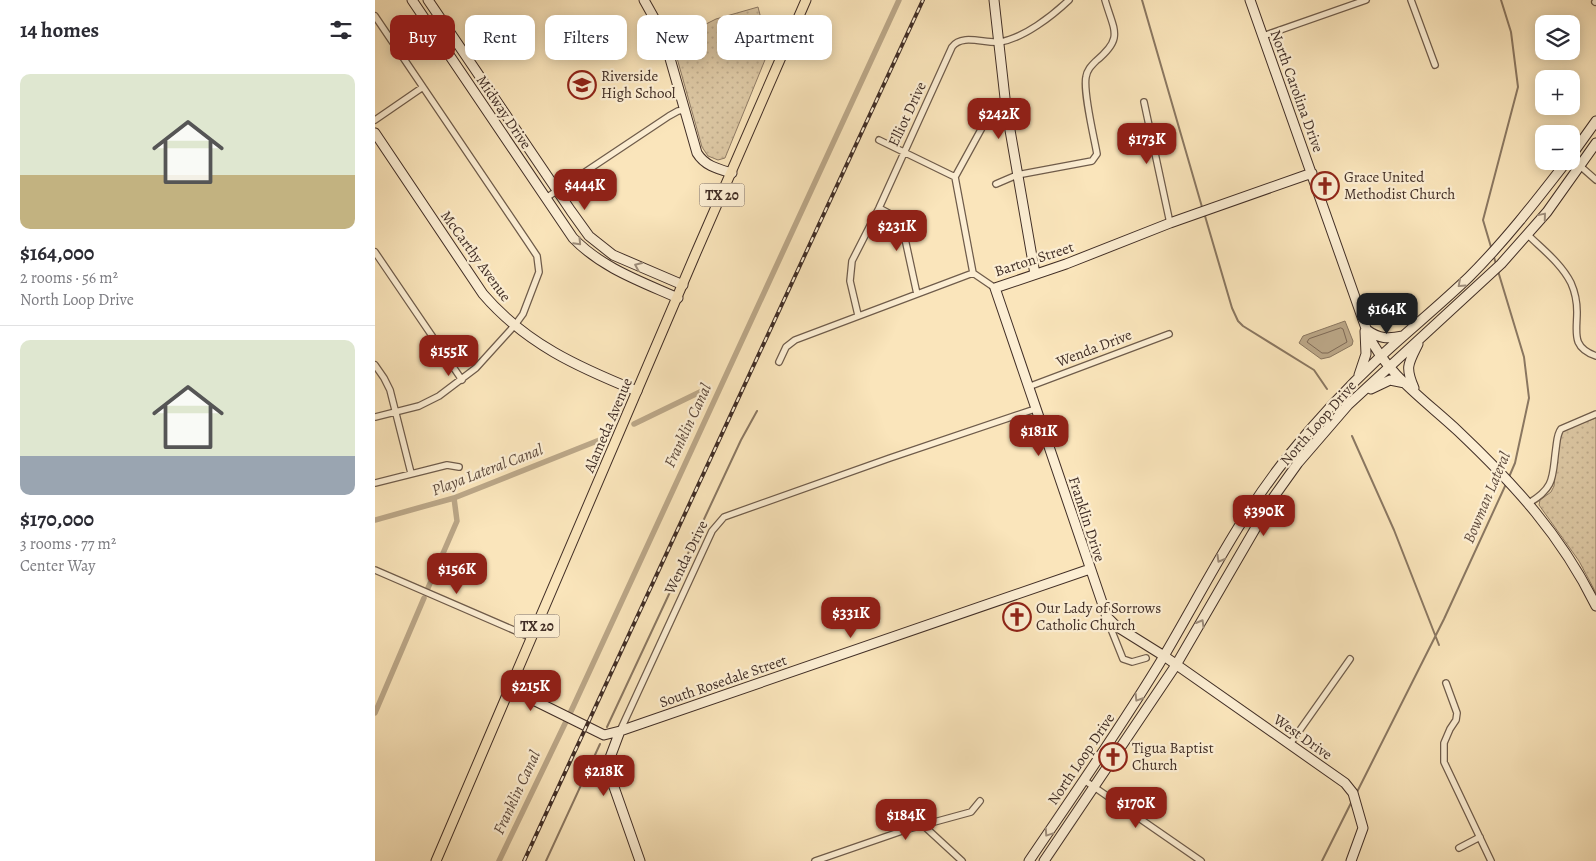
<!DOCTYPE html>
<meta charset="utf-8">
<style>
body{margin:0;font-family:Alegreya,serif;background:#f2f2f3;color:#2b2b33;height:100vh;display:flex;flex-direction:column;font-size:19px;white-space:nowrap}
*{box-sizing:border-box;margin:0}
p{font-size:16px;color:#7c7c81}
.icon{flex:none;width:28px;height:28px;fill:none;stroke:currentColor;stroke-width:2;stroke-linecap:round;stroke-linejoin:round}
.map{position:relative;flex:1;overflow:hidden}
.drawer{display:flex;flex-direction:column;background:#fff;width:375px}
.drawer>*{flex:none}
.top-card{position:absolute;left:15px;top:15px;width:475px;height:45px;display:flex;gap:10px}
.buttons{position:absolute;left:1160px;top:15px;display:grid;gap:10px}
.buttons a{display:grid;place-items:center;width:45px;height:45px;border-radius:10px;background:#fff;box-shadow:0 2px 12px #0003;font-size:25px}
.price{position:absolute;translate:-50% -42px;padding:0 11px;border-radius:10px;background:#8f2418;color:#fff;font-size:16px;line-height:32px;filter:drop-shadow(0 1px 2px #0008)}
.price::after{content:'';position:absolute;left:50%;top:30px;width:15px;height:11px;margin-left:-8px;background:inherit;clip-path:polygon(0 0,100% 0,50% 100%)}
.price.selected{background:#222;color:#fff}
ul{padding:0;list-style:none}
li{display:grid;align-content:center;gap:10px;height:265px;padding:0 20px}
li+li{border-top:1px solid #e1e1e2}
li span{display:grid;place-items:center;height:155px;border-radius:10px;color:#555}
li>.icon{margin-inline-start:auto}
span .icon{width:90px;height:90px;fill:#fffc;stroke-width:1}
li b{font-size:21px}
h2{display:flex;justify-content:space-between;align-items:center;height:60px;padding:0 20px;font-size:21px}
.tag{padding:0 18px;border-radius:10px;background:#fff;box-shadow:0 2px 12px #0003;font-size:18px;line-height:45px}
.tag.selected{background:#8f2418;color:#fff}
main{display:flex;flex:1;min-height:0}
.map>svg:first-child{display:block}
</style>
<main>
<section class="drawer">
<h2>14 homes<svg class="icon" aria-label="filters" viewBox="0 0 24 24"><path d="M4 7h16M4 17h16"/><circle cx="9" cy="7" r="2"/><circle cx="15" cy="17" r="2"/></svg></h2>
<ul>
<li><span style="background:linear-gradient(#dfe7d0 65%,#c2b280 0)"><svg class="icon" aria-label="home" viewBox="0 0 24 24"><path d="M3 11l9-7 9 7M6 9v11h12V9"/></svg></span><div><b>$164,000</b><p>2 rooms · 56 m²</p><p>North Loop Drive</p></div></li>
<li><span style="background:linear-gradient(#dfe7d0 75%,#9aa5b1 0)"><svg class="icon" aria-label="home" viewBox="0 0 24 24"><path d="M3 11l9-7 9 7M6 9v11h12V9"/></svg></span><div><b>$170,000</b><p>3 rooms · 77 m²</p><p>Center Way</p></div></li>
</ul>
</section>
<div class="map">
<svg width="1221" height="861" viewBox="0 0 1221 861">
<defs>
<pattern id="park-dots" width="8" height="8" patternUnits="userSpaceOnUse" patternTransform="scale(1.25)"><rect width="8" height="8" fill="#dbc6a2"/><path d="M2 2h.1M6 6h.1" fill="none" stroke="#bdaa8b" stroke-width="1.8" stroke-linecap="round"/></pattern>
</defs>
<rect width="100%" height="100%" fill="#fae5bb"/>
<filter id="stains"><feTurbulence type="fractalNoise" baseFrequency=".004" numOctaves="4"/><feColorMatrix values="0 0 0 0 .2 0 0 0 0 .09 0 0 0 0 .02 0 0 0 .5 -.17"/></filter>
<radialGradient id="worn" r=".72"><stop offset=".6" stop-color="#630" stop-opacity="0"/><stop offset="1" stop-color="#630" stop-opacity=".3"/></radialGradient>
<!-- park -->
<path fill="url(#park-dots)" stroke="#8e7a64" d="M383,7L394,50L350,158L343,160L333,156L327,147L298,44L323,28L341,19Z
M1221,418V593L1204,561L1164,505L1165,500L1176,492L1179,486L1184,438L1187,431Z"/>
<!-- water -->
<path fill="#bba788" stroke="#8a7761" d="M970,321L978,341L977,345L955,357L946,359L924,343L928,336Z"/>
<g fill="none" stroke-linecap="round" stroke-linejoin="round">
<!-- shore -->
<path stroke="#7e6a57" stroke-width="1" d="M966,328L968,329L972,342L953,353H947L932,342L934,339Z"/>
<!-- stream -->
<path stroke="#8a7761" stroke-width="2" d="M767,0L827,207
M830,216L857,308L863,321L868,326L939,370L952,389
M1116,247L1108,220L1143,87L1136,32L1126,0
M1118,254L1121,264
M1123,271L1149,357L1154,398L1140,463L1134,477
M977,436L1019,530L1064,645
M232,727L366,440L382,411
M982,792L1069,619L1131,484
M171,861L225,744
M947,861L977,801"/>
<!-- canal -->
<path stroke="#bba788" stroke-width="5.5" d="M259,424L327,391
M0,520L79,498L232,437
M53,588L82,521L79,498
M0,713L49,598
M124,861L198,707L524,0"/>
<defs>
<path id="street" d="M1036,0L1060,65
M1220,2L1221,1
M0,16L152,241L162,256L164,272L148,314L140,325L101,368L64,396L44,406L0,417
M888,36L991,0
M769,102L795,223
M0,120L48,87
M504,140L580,177
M1196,158L1221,180
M621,184L642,175L717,161L722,154C719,137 708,92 711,77C712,70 716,66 721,61C749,38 739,31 730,0
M171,198L294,116L303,111L309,110
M504,208L519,216L527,225L542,294
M1152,234C1167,249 1186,263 1196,283C1200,292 1202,302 1202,312C1202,333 1196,347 1221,356
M0,252L87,380
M598,273L580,177L614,115L620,110L631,107
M598,273L620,288
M483,315L475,281L477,261L504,208L577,47C587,33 610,44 625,42C649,38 677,16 694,0
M404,362L411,347L420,340L598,273
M0,365L9,378L15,390L36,473
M653,387L794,334
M0,483L72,465L84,467
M1154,503C1181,487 1177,476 1181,448C1182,441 1182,434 1186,429L1221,414
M0,570L157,638
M732,619L748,659L757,662L771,658
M1071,683L1082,713L1081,720L1075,729L1069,743V762L1116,861
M245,731L337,531L349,517L515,458L660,409
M915,744L975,659
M709,780L826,861
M549,826L587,861
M1084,848L1105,837
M440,861L530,830L596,812L605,801"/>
<path id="secondary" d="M37,0L198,238C227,268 265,281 303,298
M53,0L196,211L214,236L238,255L308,285
M269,0L288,34L322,153C330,166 343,169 357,173
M619,0L631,107L660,274
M875,0L993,334C1011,374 1051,401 1083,431C1140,485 1186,535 1221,606
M0,133L108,294C151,344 203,367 262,391
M1196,156L1221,121
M937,173L795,223L691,264L620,288L732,617L741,626L789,656L970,783L978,793L988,828L976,861
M992,330C1004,339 1013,339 1028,336
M984,375L991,354L990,331
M1039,388C1030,367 1033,364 1043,344
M996,389L1015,380L1030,383
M134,688L229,735L245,731L715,569
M245,731L233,763V770L265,861
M654,861C700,793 747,726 789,656C829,588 864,517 914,455C941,421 972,388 1005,357C1034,330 1065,305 1094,277C1130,241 1161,201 1192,161
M669,861L801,665L898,498L923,463L973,405L1126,264L1172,212L1221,143"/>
<path id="primary" d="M61,861L320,255L431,0"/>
</defs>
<!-- street casing -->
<use href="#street" stroke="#6f5c4b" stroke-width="8"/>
<!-- secondary casing -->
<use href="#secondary" stroke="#412e26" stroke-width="11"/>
<!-- primary casing -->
<use href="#primary" stroke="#412e26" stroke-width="11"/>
<!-- street -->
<use href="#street" stroke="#fceed3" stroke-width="5.5"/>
<!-- secondary -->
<use href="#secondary" stroke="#fceed3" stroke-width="9"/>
<!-- primary -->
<use href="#primary" stroke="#fae5bb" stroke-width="9"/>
<defs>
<path id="rail" d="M149,861L548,0"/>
</defs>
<!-- rail casing -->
<use href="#rail" stroke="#412e26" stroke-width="4"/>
<!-- rail -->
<use href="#rail" stroke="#fceed3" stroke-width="2" stroke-dasharray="5.5" stroke-linecap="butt"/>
</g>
<!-- one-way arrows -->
<defs><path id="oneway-chevron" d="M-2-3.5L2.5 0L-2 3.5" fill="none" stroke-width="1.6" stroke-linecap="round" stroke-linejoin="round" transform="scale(1.25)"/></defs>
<g stroke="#9e8e7c">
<use href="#oneway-chevron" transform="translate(1168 216) rotate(-50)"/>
<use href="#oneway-chevron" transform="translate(203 242) rotate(47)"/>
<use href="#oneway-chevron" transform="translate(263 266) rotate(-156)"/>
<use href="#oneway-chevron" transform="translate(1086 284) rotate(138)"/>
<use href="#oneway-chevron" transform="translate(845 559) rotate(120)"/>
<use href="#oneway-chevron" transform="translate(826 623) rotate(-60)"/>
<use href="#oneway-chevron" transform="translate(763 698) rotate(122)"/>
<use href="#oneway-chevron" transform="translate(673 833) rotate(124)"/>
</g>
<!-- icons -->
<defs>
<symbol id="school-ring" viewBox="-11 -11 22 22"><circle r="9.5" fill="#fceed3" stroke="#8f2418" stroke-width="1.5"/><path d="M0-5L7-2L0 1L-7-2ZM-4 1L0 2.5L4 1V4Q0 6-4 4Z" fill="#8f2418"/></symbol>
<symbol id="church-ring" viewBox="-11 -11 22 22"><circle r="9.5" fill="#fceed3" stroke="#8f2418" stroke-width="1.5"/><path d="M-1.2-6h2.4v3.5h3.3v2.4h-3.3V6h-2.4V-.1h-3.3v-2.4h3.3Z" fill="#8f2418"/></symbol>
</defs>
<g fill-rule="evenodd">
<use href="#school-ring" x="191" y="69" width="32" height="32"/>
<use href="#church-ring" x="934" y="170" width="32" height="32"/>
<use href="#church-ring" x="626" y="601" width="32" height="32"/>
<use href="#church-ring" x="722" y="741" width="32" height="32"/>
</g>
<g text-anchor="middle" stroke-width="4.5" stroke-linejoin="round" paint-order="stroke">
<!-- shield labels -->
<g fill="#fceed3" stroke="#79685a" stroke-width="1">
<rect x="324.5" y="183.5" width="45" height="23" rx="4"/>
<rect x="139.5" y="614.5" width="45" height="23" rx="4"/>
</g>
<g font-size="14" font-weight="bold" fill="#412e26">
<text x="347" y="200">TX 20</text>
<text x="162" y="631">TX 20</text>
</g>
<!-- poi labels -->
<g font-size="15" fill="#412e26" stroke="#fceed3" text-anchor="start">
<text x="226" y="81">Riverside<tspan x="226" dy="17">High School</tspan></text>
<text x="969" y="182">Grace United<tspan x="969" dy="17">Methodist Church</tspan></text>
<text x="661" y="613">Our Lady of Sorrows<tspan x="661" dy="17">Catholic Church</tspan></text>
<text x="757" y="753">Tigua Baptist<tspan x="757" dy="17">Church</tspan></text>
</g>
<!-- street labels -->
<g font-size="15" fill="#412e26" stroke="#fceed3">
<text transform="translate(922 91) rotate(70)" y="5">North Carolina Drive</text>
<text transform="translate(129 112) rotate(56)" y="5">Midway Drive</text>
<text transform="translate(532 114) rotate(-65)" y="5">Elliot Drive</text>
<text transform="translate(101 256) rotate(54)" y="5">McCarthy Avenue</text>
<text transform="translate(659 259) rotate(-18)" y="5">Barton Street</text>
<text transform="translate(719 348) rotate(-21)" y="5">Wenda Drive</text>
<text transform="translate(943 423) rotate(-49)" y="5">North Loop Drive</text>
<text transform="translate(233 425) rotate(-67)" y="5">Alameda Avenue</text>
<text transform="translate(712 519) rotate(72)" y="5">Franklin Drive</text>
<text transform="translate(311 557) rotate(-64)" y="5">Wenda Drive</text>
<text transform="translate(348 681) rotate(-19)" y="5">South Rosedale Street</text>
<text transform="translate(928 737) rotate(35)" y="5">West Drive</text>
<text transform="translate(706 759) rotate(-56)" y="5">North Loop Drive</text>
</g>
<!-- water labels -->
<g font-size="16" font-style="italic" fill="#604c3e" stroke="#fceed3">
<text transform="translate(312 425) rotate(-65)" y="6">Franklin Canal</text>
<text transform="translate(112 469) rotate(-21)" y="6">Playa Lateral Canal</text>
<text transform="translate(1111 497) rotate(-67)" y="6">Bowman Lateral</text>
<text transform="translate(141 792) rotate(-65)" y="6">Franklin Canal</text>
</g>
</g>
<rect width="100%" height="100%" filter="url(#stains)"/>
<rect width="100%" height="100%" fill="url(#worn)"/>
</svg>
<div class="buttons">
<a><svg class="icon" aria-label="layers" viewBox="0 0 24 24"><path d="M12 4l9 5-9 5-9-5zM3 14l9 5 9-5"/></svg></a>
<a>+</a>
<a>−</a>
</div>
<b class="price" style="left:624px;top:140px">$242K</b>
<b class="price" style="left:772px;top:165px">$173K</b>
<b class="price" style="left:210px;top:211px">$444K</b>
<b class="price" style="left:522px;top:252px">$231K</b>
<b class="price selected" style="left:1012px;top:335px">$164K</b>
<b class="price" style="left:74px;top:377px">$155K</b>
<b class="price" style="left:664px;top:457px">$181K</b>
<b class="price" style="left:889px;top:537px">$390K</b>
<b class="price" style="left:82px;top:595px">$156K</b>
<b class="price" style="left:476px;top:639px">$331K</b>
<b class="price" style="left:156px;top:712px">$215K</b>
<b class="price" style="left:229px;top:797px">$218K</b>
<b class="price" style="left:761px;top:829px">$170K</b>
<b class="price" style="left:531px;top:841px">$184K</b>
<div class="top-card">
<a class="tag selected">Buy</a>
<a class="tag">Rent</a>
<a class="tag">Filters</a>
<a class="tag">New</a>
<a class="tag">Apartment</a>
</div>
</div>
</main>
